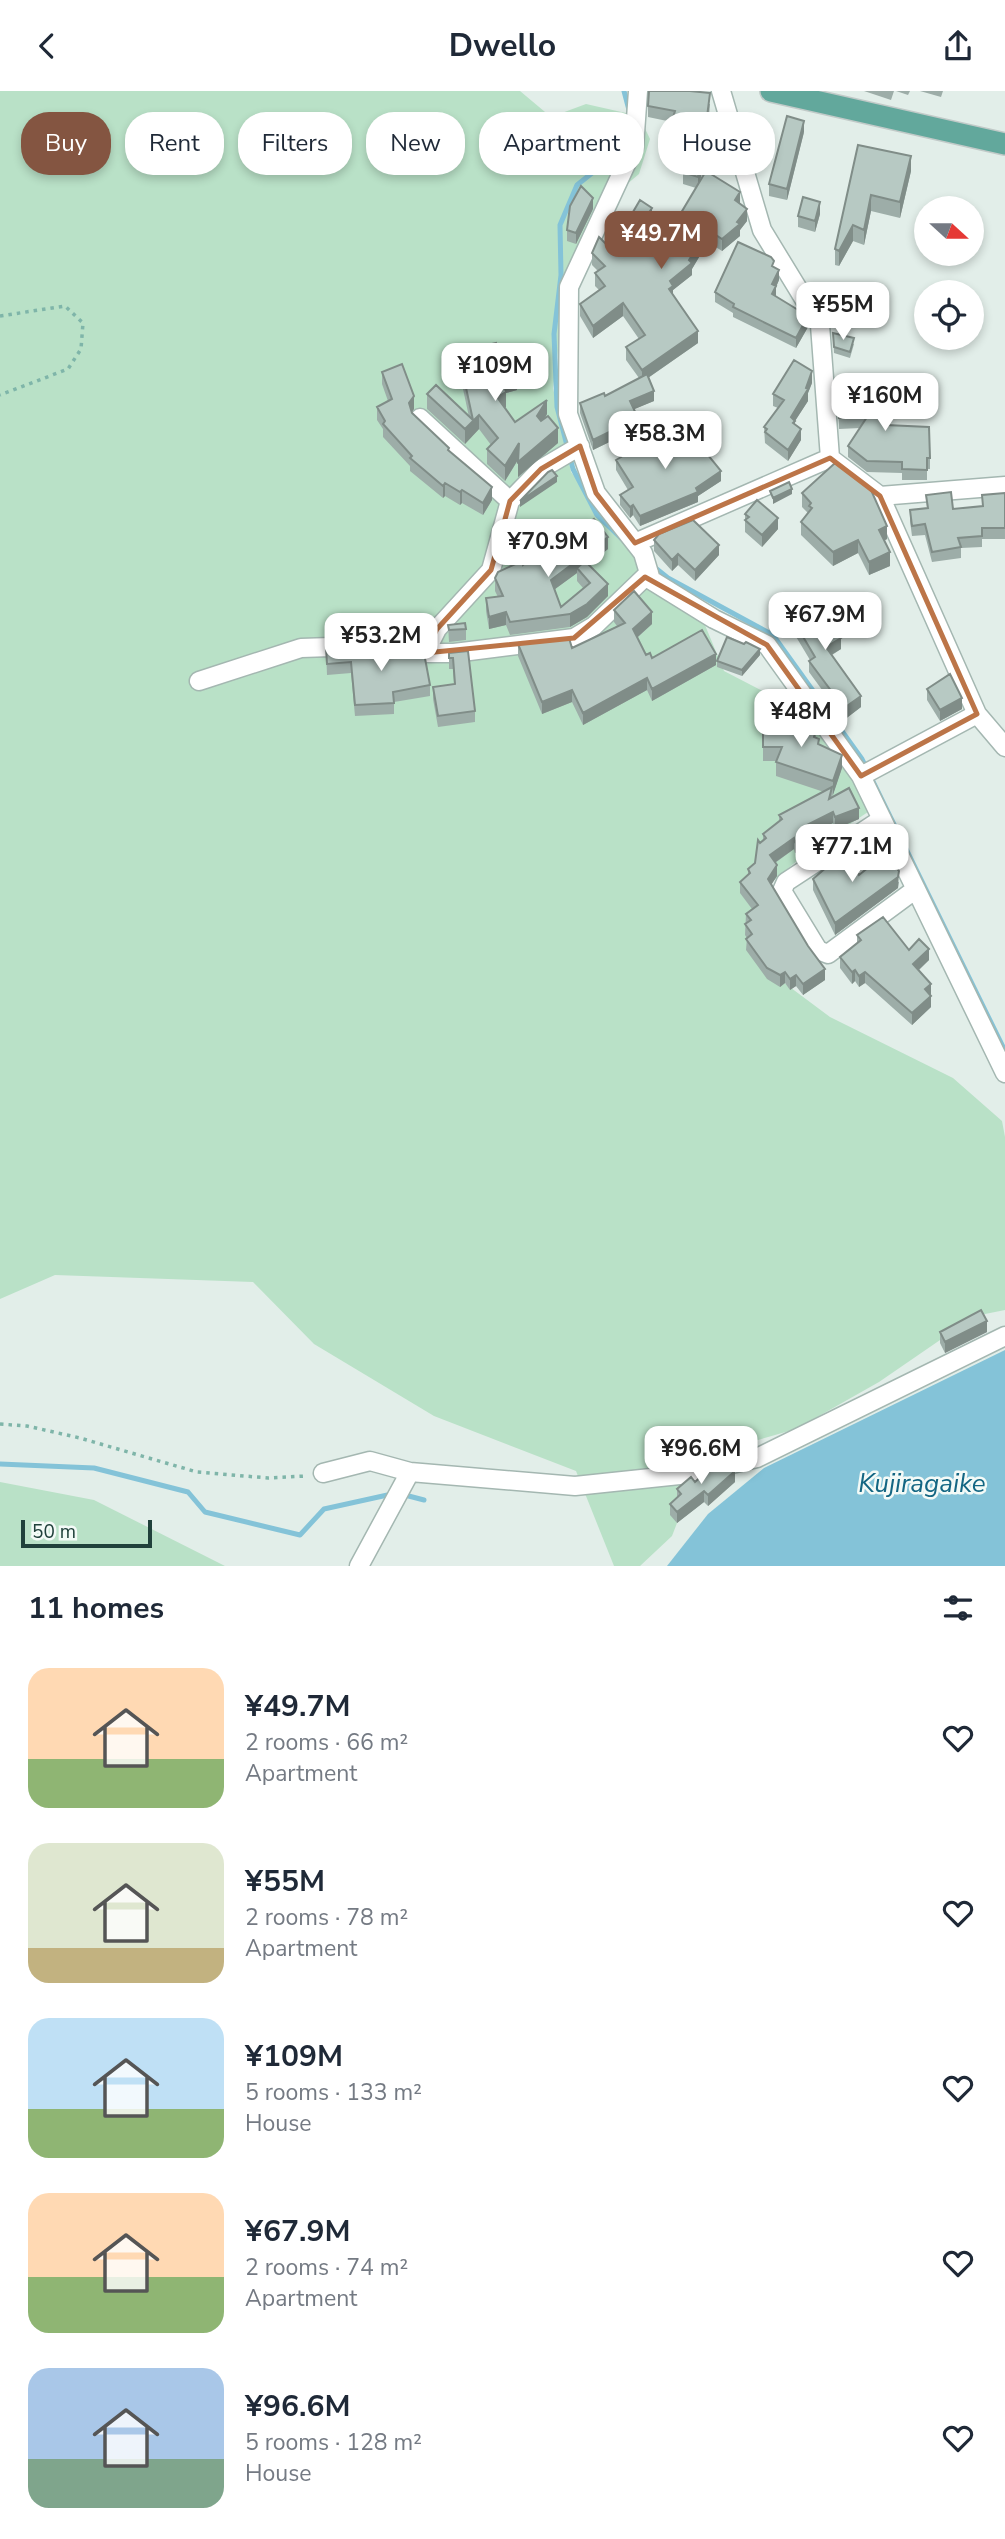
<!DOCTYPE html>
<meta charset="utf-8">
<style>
body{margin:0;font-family:"Nunito Sans",sans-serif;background:#f6f6f7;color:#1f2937;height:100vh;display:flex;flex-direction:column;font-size:26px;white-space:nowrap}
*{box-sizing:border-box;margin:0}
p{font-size:23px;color:#747a83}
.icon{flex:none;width:38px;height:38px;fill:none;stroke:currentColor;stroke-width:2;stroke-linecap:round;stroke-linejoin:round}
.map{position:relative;height:1475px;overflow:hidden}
.side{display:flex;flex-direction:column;background:#fff;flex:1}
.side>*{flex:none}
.hud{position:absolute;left:21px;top:21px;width:964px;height:63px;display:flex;gap:14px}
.needle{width:46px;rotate:111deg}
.fabs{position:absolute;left:914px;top:105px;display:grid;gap:14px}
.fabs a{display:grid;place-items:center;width:70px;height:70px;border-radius:50%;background:#fff;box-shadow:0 4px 10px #0003;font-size:35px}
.scale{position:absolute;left:21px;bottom:18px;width:131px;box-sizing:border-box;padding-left:7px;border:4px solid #20413b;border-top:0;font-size:19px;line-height:24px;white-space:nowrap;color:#20413b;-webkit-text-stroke:5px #f3faf7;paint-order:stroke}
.price{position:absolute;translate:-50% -60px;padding:0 16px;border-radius:14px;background:#fff;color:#222;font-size:23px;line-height:46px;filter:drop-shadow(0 2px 4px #0008)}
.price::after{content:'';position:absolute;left:50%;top:42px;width:21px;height:16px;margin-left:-10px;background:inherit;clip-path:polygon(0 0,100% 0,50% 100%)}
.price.selected{background:#845541;color:#fff}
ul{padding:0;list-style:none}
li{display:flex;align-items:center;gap:21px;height:175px;padding:0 28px}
li span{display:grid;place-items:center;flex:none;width:196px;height:140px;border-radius:21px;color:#555}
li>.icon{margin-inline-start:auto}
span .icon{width:84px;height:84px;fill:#fffc;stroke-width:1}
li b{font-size:30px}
h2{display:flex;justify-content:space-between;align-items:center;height:84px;padding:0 28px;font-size:30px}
.chip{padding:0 24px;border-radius:28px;background:#fff;box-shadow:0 4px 10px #0003;font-size:24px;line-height:63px}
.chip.selected{background:#845541;color:#fff}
header{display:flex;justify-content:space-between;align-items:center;height:91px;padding:0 28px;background:#fff;font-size:32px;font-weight:700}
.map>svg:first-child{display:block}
</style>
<header><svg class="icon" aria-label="back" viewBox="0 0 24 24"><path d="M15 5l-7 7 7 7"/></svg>Dwello<svg class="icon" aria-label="share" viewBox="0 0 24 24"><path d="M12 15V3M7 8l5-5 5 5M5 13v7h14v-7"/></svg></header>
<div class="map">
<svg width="1005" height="1475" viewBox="0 0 1005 1475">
<rect width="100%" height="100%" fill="#e2eee9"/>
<!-- green -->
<path fill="#b9e1c7" d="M0,0H520L551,26L586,13L639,25L650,48L639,83L601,115L564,214L553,297L571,381L635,464L700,522L724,580L830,635L864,687L868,721L805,763L765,797L771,882L830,926L953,987L1002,1030L1005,1046V1219L975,1225L879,1291L796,1338L703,1365L672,1445L640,1475H614L576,1380L434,1325L314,1253L253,1191L55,1184L0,1208Z
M0,1391L94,1409L225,1475H0Z"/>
<!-- water -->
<path fill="#84c3d8" d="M1005,1259V1475H667L708,1423L764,1377Z"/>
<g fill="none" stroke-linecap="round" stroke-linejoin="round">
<!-- stream -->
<path stroke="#84c3d8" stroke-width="5" d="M624,0L629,19
M624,450L597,424L573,378L557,316L554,243L561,184L560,134L577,94L616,63L629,29
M653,475L668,487L773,544L862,668L1005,960
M0,1373L94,1377L188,1401L205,1421L300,1444L324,1418L392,1403
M401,1403L424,1409"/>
<defs>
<path id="minor" d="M638,0L634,56L569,196L568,323L596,402L643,462L651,489L714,528L767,554L861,685L1005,982
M721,0L762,139L820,234L830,367L880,405L977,623L1005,656
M420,327L510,410
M880,405L1005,395
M635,452L830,367
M425,562L437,538L491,479L510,410L541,378L580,355
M199,590L301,557L331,556L410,562H454L574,547L594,535L649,482
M861,685L977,623
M882,728L786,791L782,800L818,859L828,863L916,798
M323,1382L370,1370L410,1381
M359,1475L410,1381L575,1395L689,1383L757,1367L1005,1245"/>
<path id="primary" d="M771,0L1005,53"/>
</defs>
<!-- minor casing -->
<use href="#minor" stroke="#a4b7b1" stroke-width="21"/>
<!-- primary casing -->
<use href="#primary" stroke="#c1cac8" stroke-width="24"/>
<!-- path -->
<path stroke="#7fb5a9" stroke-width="3.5" stroke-dasharray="3.5 5" stroke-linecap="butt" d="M0,225L65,215L83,232L81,258L68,278L0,304
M0,1333L27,1335L80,1347L197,1381L268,1387L306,1385"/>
<!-- minor -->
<use href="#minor" stroke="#fff" stroke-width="18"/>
<!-- primary -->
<use href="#primary" stroke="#62a89c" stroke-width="21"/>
</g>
<!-- wall -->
<path fill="#9dada8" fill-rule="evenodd" d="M864,0H894L891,9Z
M896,0H910L908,4Z
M920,0H943L941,6Z
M710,13L709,26L712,47L699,91L740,113L747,130L740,139V145L722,160L708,151L692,178V184L673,199V204L698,252L648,287L654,310L634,318L638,337L593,359L580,322V312L605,305L639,287L626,269V256L639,248L623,225L593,247L580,225V213L599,199L595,195V182L598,180L592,174V162L607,154L650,161L666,147L696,97L683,93V81L685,77L683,76V69L665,63V52L672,31L648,26V15Z
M804,41L787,109L769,105V93Z
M858,54L911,80L900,127L871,120L864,154L853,150L839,175L835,174V158Z
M593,118L576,153L567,150V139Z
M633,121L652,122L644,134L633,127Z
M820,123L815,141L798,136V125Z
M774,176L779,189L776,196V205L808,236L796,257L733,226V222L715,211V201Z
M833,242L854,253L850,267L834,262Z
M497,259L517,299L506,302V316L505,317L515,331L547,323L545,328L558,352L518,386V369L505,390L487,373V358L491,354L479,338L465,353L427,318V303L469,326L460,284V269Z
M382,281L414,318L412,321L449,360L492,409L483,424L462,412L460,414L445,405L443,407L410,380V375L383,346V338L377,329V316L388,310L382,293Z
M812,292L808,302V310L795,330V333L801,349L788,370L765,352L764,336L778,317L773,315V303Z
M838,310L886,334L930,367V378H927V389H902V382L867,381L848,366V355L860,337L839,338Z
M648,358L721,390L698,405V411L640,435L633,424L630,427L620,414V404L628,399L616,379V369Z
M802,402L887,448L884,450L890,475L869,484L858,462L833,475L801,444V431L808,422L802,416Z
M1005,402V448H982V456L961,457V467L932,471L925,444L912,445L910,430V419L927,417L926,404L953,418L982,415V404Z
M745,423L778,438L762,456L745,441Z
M654,449L719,464L695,490L678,474L672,480L654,460Z
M561,452L608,458L589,473L608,505L587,526L570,536L510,544L506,534L489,538L486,520V507L498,506L495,500V487L523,474ZM577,482V490L583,497L561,516L555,498Z
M614,519L652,533L637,547L646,564L652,567L716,574L652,610L647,599L583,634L572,611L542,623L518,565V553L572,557L617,535L614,531Z
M792,527L841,558L832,564L861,616L844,629L809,581V570L810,569L792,539Z
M448,534L466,538V549L449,551Z
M326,557L430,594V605L394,611V623L355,625L351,582L327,584Z
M468,560L475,620V631L438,636L433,608V596L454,593L453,578H449V562Z
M760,564L742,585L717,576V570Z
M927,598L962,618L940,630L927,609Z
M763,632L813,639L819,654L842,677L832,706L859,728L835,738L833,732L811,743V753L795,762L794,758L775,772L777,785L771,793L825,889L803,904L796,895L790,899L785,892L780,896L767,888L746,859L747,847L745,844L746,823L752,818L740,802V791L748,784V778L755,772L760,752L763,749V743L779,730V724L824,701L776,685V670H763Z
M827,771L859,784L899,791L898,797L835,844L813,799V788L827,776Z
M857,844L909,859L929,869L919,879L931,893V916L912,934L865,892L859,896L855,890L852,893L840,877V866L857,852Z
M940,1241H987L945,1262L940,1252Z
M695,1391H735L708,1415L704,1411L677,1432L670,1424V1413L677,1407V1398Z"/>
<!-- shaded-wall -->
<path fill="#808d88" d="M804,30V41L787,109V98Z
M712,36V47L698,97V86Z
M911,65V80L900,127V111Z
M740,101V113L735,109Z
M871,104V120L864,154V139Z
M593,107V118L576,153V142Z
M820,111V123L815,141V130Z
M652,117V122L644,134V129Z
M747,118V130L740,139V145L722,160V148L737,131Z
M853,134V150L839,175V160Z
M708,139V151L692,178V184L673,199V207L669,210L670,190L689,169Z
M779,179V189L776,196V205L772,213V193Z
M623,212V225L593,247V235Z
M808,225V236L796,257V247Z
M698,240V252L642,291V279Z
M812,280V292L808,302V310L795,330V341L791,326L806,297Z
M517,284V299L506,302V316L497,321V306L503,288Z
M654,300V310L630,320V310Z
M414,305V318L409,325V312Z
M547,309V323L537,340V325Z
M479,324V338L465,353V338Z
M638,327V337L593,359V349Z
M558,337V352L518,386V371Z
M801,338V349L788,370V359Z
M519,352V367L505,390V375Z
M721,380V390L698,405V411L640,435V425L696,397Z
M557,385V391L520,416V410Z
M445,392V405L443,407V395Z
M492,396V409L483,424V412Z
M792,398V403L773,413V407Z
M462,399V412L460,414V401Z
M633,414V424L630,427V416Z
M778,427V438L762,456V444Z
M887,435V448L879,452V439Z
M608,446V458L579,480L577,477V482L551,501V489Z
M858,449V462L833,475V461Z
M719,454V464L695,490V479Z
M890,461V475L869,484V471Z
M678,463V474L672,480V469Z
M608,493V505L587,526L570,536V523Z
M506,521V534L489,538V526Z
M652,521V533L633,550V538Z
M841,547V558L826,567V556Z
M760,558V564L742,585V579Z
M716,563V574L652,610V598Z
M647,587V599L583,634V622Z
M572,599V611L542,623V611Z
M861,605V616L844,629V617Z
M962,607V618L940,630V619Z
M842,664V677L833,704V690Z
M859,717V728L835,738V726Z
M833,721V732L811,743V753L795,762V751L807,734Z
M794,747V758L770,775V764Z
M777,774V785L768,799V788Z
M899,780L898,797L835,844V832Z
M929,858V869L913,884V873Z
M825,878V889L803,904V893Z
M855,879V890L852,893V881Z
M785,881V892L780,896V884Z
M865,881V892L859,896V885Z
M796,884V895L790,899V888Z
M931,893V904L925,898Z
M931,905V916L912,934V922Z
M987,1230V1241L945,1262V1251Z
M735,1380V1391L708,1415V1404Z
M704,1400V1411L677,1432V1421Z"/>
<!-- building -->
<path fill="#b7c9c3" stroke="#808d88" stroke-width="2" d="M649,0H690L710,2L707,26L711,27L708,35L712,36L698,86L683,81L688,67L683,65L685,58L665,52L675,20L648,15Z
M787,25L804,30L787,98L769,93Z
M858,54L911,65L900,111L871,104L864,139L853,134L839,160L835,158Z
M706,80L740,101L735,109L747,118L737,131L740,133L722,148L708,139L689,169L692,172L670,190L673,195L669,198L698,240L642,279L626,256L645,244L623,212L593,235L580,213L605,195L595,182L605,175L592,162L599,146L607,154L624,136L650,161L666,147Z
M581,95L593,107L576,142L567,139L570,115Z
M803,106L820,111L815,130L798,125Z
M640,109L652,117L644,129L633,121Z
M738,151L771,166L774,170L772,175L779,179L772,193L776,195L772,203L808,225L796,247L733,216L734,213L715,201Z
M833,242L854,247L850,261L834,256Z
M496,252L497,259L511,256L517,284L503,288L506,301L497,306L515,331L547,309L537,325L541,330L548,325L558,337L518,371L519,352L505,375L487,358L498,347L479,324L465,338L427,303L436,294L473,329L460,269L463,260Z
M794,269L812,280L806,297L808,298L791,326L795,330L793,332L801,338L788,359L765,341L767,338L764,336L784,309L773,303Z
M402,273L414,305L409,312L412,322L449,357L448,359L492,396L483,412L462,399L460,401L445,392L443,395L410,367L412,365L383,333L385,330L377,316L392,308L382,281Z
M647,283L654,300L630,310L638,327L593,349L580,312L604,302L605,305Z
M865,296L886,297V334L929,336L930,367H927V379L902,378V371L867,370L848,355L867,326L839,327L838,310L865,308Z
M677,332L699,360L704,359L721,380L696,397L698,401L640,425L633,414L630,416L620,404L633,396L616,369L645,352L648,358Z
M835,372L871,399L887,435L879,439L890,461L869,471L858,449L833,461L801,431L812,417L809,415L811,412L802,402Z
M552,379L557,385L520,410L548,381Z
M789,391L792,398L773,407L770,400Z
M951,401L953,418L983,415L982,404L1005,402V437H982V445L958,447L961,456L932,461L925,433L912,435L910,419L928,417L926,404Z
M757,409L778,427L762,444L745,429L749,426L745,423Z
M594,428L608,446L551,489L561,516L590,492L577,477L585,470L608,493L587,513L570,523L510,531L506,521L489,526L486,507L503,505L495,487L498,481L522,470L523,474L557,446L561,452Z
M693,429L719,454L695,479L678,463L672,469L654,449L659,443Z
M634,500L652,521L633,538L646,564L650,562L652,567L702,539L716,563L652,598L647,587L583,622L572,599L542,611L518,553L569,547L572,557L625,532L614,519Z
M819,511L841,547L826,556L861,605L844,617L809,570L815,566L792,527Z
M465,532L466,538L449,539L448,534Z
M727,546L744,553L746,551L760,558L742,579L717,570Z
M326,557L424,562L430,594L393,601L394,612L355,614L351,571L327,573Z
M468,560L475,620L438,625L433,596L455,593L453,567H449V562Z
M950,583L962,607L940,619L927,598Z
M797,630L813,635L811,639L816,640L814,646L819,648L818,653L842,664L833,690L776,671L782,656H763V632Z
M832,696L829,708L849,697L859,717L835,726L833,721L807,734L811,742L795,751L794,747L770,764L777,774L768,788L808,855L825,878L803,893L796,884L790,888L785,881L780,884L767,877L746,848L752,843L745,833L751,829L746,823L758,814L740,791L750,782L748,778L755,772L758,749L760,752L766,747L763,743L782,728L779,724Z
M845,760L859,784L885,763L899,780L898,786L835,832L813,788L829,774L827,771Z
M883,826L909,859L919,848L929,858L913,873L931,893L925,898L931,905L912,922L865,881L859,885L855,879L852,881L840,866L861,849L857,844Z
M981,1219L987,1230L945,1251L940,1241Z
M730,1374L735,1380L708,1404L704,1400L677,1421L670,1413L681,1403L677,1398L691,1386L695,1391L708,1379Z"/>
<!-- marked area -->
<path fill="none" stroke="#bc7548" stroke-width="5" stroke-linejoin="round" d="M580,355L596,402L635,452L830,367L880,405L977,623L861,685L767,554L645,486L574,547L425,562L437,538L491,479L510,410L541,378Z"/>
<g text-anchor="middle" stroke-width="5" stroke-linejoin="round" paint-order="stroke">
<!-- water labels -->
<g font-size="26" font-style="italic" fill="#136683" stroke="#f3faf7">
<text x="922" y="1401">Kujiragaike</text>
</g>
</g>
</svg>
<div class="fabs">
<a><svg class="needle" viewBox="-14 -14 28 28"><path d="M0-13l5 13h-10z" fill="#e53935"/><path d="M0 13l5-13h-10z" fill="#747a83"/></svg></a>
<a><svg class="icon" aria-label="locate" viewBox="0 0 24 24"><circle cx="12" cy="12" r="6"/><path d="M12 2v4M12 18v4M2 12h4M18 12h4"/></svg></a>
</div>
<div class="scale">50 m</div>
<b class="price selected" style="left:661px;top:180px">¥49.7M</b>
<b class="price" style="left:843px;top:251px">¥55M</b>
<b class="price" style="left:495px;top:312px">¥109M</b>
<b class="price" style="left:885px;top:342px">¥160M</b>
<b class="price" style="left:665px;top:380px">¥58.3M</b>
<b class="price" style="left:548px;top:488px">¥70.9M</b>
<b class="price" style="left:825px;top:561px">¥67.9M</b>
<b class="price" style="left:381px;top:582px">¥53.2M</b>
<b class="price" style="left:801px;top:658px">¥48M</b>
<b class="price" style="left:852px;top:793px">¥77.1M</b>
<b class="price" style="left:701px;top:1395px">¥96.6M</b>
<div class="hud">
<a class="chip selected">Buy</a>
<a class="chip">Rent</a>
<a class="chip">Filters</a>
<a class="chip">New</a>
<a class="chip">Apartment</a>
<a class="chip">House</a>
</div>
</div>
<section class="side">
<h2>11 homes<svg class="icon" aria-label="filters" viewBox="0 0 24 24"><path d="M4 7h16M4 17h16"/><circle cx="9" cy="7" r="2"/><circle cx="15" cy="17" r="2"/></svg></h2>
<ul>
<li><span style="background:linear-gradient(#ffd9b3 65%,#8fb573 0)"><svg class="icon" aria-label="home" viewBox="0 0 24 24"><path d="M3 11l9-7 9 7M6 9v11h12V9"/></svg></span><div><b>¥49.7M</b><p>2 rooms · 66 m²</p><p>Apartment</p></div><svg class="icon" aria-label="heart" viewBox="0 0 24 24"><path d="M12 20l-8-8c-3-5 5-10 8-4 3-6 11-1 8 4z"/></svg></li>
<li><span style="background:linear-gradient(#dfe7d0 75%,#c2b280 0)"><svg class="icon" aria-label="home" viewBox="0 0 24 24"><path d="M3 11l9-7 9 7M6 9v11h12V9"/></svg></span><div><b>¥55M</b><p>2 rooms · 78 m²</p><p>Apartment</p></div><svg class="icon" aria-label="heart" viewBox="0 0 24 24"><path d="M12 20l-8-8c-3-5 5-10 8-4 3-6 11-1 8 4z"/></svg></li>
<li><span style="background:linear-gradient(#bfe0f5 65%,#8fb573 0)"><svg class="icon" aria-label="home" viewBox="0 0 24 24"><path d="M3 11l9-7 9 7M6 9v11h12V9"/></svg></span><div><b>¥109M</b><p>5 rooms · 133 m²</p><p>House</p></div><svg class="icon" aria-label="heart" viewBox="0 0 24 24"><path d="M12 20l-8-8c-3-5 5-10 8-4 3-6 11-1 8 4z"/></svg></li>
<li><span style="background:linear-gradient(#ffd9b3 60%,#8fb573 0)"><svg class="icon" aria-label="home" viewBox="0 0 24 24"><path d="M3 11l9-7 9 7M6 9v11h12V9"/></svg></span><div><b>¥67.9M</b><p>2 rooms · 74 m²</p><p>Apartment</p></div><svg class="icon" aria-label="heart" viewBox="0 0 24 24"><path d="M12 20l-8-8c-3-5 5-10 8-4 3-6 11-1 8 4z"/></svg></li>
<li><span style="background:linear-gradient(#a9c7e8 65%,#7fa58c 0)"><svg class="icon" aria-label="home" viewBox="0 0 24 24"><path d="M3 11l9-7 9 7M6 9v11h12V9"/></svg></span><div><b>¥96.6M</b><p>5 rooms · 128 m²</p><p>House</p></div><svg class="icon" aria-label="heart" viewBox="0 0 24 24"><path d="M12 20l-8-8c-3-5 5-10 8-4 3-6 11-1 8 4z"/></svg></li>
</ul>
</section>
